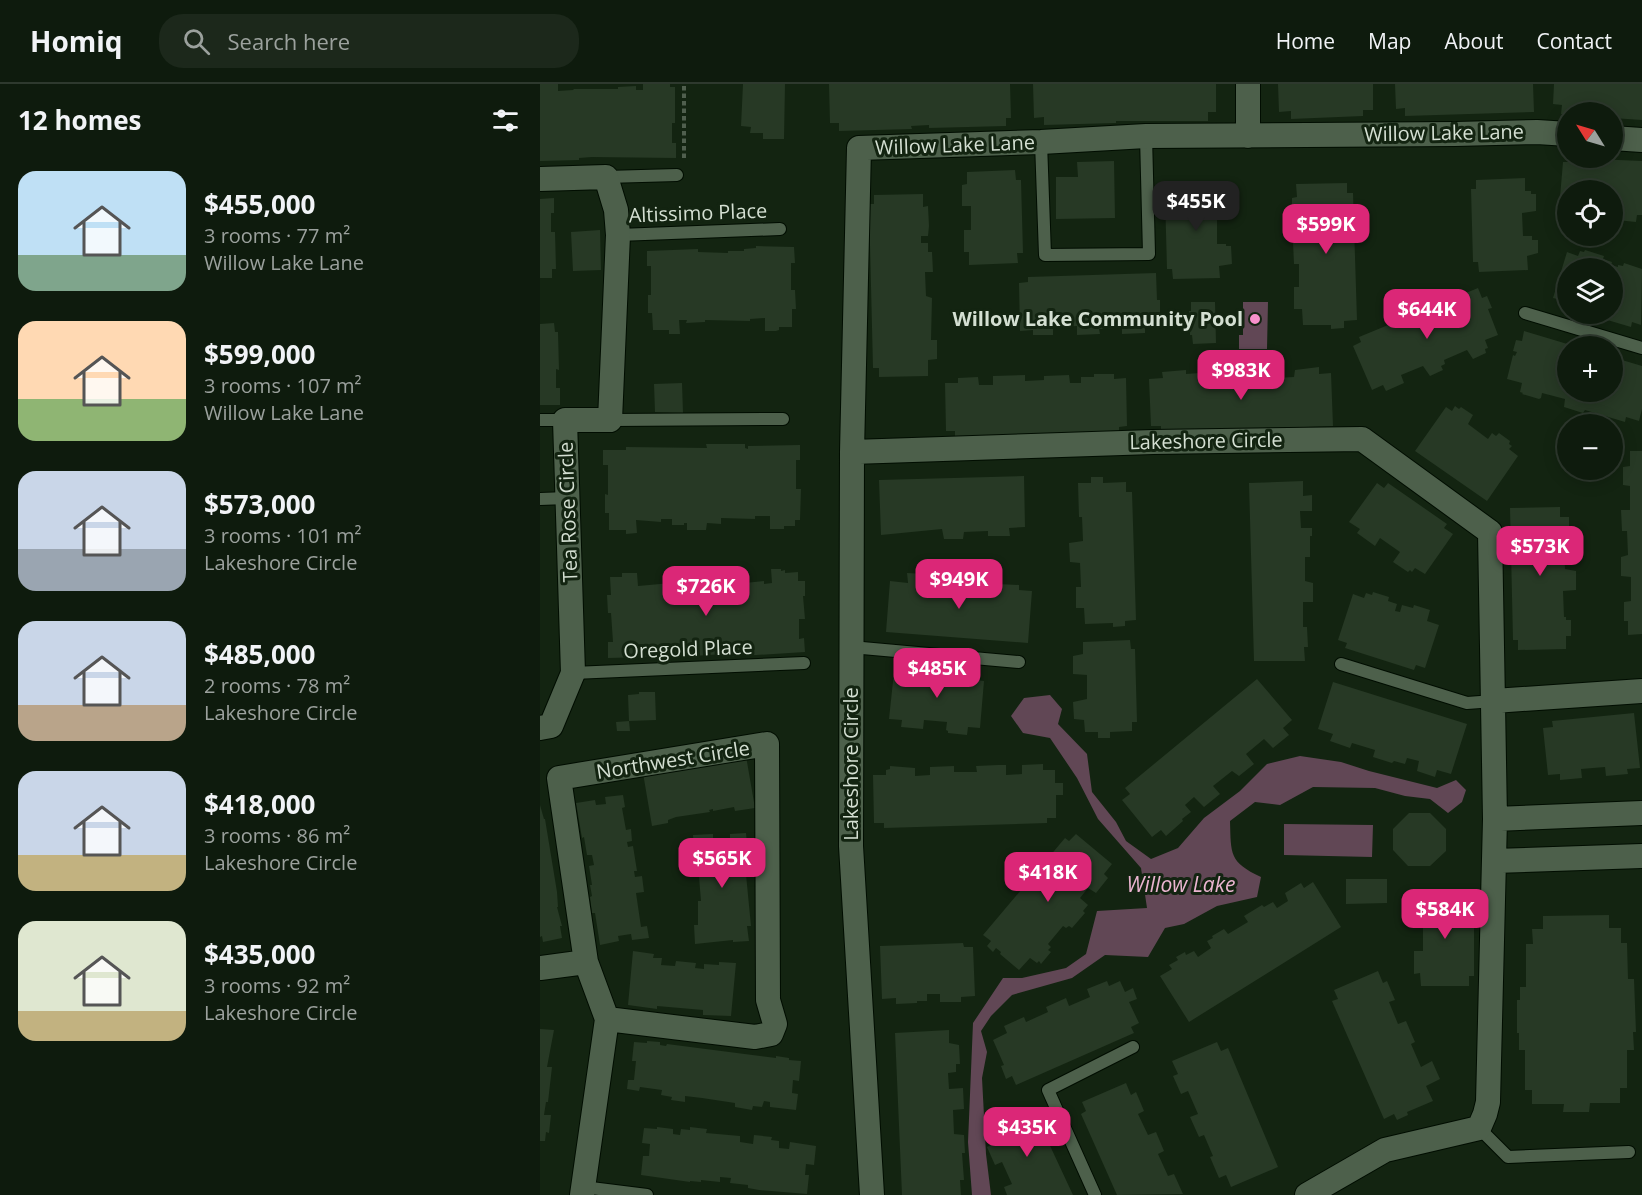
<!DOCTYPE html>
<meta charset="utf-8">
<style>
body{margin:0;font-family:"Open Sans",sans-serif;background:#1c281b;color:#f1f3f6;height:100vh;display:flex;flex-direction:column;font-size:22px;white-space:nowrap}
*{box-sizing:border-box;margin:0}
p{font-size:20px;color:#9ba19d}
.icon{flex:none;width:33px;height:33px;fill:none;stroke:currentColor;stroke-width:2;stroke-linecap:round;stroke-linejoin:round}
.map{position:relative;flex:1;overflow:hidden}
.details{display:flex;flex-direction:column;background:#0e1b0d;width:540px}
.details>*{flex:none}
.needle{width:39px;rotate:307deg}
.buttons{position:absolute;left:1017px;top:18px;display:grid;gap:12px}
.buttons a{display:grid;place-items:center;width:66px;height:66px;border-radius:50%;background:#0e1b0d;box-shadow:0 3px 15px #0003,0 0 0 2px #2e392e;font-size:30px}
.price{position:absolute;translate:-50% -51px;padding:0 14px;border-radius:12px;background:#db2777;color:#fff;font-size:20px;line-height:39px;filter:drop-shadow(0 2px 3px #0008)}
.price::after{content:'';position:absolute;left:50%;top:36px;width:18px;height:14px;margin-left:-9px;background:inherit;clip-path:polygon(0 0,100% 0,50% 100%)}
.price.current{background:#222;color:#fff}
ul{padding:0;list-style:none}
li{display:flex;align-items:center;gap:18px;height:150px;padding:0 18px}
li span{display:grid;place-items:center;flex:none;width:168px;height:120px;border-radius:18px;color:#555}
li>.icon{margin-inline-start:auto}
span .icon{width:72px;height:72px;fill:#fffc;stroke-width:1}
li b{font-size:26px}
h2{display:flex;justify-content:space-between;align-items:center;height:72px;padding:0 18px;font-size:26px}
header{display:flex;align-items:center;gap:36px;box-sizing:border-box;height:84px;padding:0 30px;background:#0e1b0d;border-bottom:2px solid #2e392e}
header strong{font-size:28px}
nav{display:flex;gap:33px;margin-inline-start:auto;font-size:21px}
.search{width:420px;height:54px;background:#1c281b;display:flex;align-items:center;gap:15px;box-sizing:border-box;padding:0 21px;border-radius:24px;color:#9ba19d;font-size:22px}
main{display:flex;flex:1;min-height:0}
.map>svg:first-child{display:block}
</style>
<header>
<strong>Homiq</strong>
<div class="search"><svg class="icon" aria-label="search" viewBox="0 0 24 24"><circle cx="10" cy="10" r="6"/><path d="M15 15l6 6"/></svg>Search here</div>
<nav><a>Home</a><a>Map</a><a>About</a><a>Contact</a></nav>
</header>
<main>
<section class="details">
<h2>12 homes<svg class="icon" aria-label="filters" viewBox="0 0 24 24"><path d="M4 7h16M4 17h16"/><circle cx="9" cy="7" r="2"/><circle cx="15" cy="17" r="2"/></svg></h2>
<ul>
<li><span style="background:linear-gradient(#bfe0f5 70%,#7fa58c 0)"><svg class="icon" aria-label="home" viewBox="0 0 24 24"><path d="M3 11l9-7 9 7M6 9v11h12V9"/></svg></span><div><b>$455,000</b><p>3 rooms · 77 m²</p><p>Willow Lake Lane</p></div></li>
<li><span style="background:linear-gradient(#ffd9b3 65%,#8fb573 0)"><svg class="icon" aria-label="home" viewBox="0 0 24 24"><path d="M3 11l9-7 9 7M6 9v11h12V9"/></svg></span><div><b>$599,000</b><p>3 rooms · 107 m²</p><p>Willow Lake Lane</p></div></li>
<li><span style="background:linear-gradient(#c9d6e8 65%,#9aa5b1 0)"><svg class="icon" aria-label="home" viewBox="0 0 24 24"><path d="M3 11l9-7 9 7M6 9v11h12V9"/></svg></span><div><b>$573,000</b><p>3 rooms · 101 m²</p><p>Lakeshore Circle</p></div></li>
<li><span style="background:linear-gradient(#c9d6e8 70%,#b9a48a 0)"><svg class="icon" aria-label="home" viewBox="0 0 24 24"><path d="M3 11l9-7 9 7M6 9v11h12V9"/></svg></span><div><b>$485,000</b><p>2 rooms · 78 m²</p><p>Lakeshore Circle</p></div></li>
<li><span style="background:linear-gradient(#c9d6e8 70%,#c2b280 0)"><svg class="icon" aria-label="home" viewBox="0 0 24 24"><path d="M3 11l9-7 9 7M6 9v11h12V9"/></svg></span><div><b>$418,000</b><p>3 rooms · 86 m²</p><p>Lakeshore Circle</p></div></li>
<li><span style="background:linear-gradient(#dfe7d0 75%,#c2b280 0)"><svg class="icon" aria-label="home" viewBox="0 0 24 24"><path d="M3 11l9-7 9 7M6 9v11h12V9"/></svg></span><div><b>$435,000</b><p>3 rooms · 92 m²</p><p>Lakeshore Circle</p></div></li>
</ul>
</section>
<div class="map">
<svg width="1102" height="1111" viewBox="0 0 1102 1111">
<rect width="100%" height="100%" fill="#132411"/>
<!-- water -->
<path fill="#614755" d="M703,218H728L727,265H699V251H703Z
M510,611L522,625L518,640L547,670L552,708L576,738L586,757L611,775L638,764L664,734L700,707L727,680L760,672L801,678L829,687L897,704L916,696L926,706L922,718L908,729L890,715L865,712L835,704L773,703L740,721L715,718L690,737C691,770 689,778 721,793L717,813L677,822L644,840L625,844L608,873L565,871L532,894L472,911L451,932L441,947L447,968L442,994L446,1070L451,1111H432L428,1058L433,939L463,894H482L526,884L546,870L557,827L607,824L601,784L558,735L537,694L510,654L483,649L471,632L484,614Z
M744,740L833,741L832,773L744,771Z"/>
<!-- building -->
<path fill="#273925" d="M0,0H18V7L33,6L34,5H78V3L96,2V6H103V0H130V3H135V39H132V59H136V74L52,73L39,74V76L0,77Z
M203,0H245L244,55H223V49H210L211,43L201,42Z
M289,0H470L471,34H466V42L389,44V41L371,42L372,45L299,47V39H290Z
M493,0H676V28H668V37H576V39L504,41V33L494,34Z
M738,0H833V26H823V32L751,35V27L739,28Z
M855,0H993L994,28L865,32V24L856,25Z
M1014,0H1102V36L1072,34V28H1028V31L1021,30L1022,21L1013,20Z
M1032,74L1102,77V131H1097L1096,138L1077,136V135L1072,134V106H1028V126L1019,125L1023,78H1032Z
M574,77L575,134L516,135V93H538L537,78Z
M475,86L476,96H481L483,169H477L478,179L429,181V168H424V146H431V122H422V101L427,100V88Z
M985,94V107H991V110H996V127L982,129L983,152H992V156H998V169L987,172L988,186L939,188L938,178H933L931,105H936V96Z
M807,99V109H813L817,236L804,237V244L791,245V241H763L762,225H754V203H759V180H754L753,158H761L760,133H752V114L757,113L756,100Z
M679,101V115L690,116L691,135L677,136V160H686V162H691L692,180L679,182L680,194L633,195L632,185H627L625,112H631L630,103Z
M383,110V123L388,122L389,142L388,152H381V159H388V168H392L393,188H385L386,212L392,214L391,256H397V275L388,276V292L339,293V284H333L329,120H334V111Z
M14,114V129H11V148H15L16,185H12V194H0V115Z
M60,146L61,186L33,187L31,148Z
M216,162L254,163L255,179H251V206H255L256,225H252V243H239V246L236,247H225V234L210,235V237L165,236V238L146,239L147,236H139L140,250H129V246H113L112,229H108V211H111V182H107V167L158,165V168L188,169V167H204V165L216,164Z
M1045,166L1064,172L1063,175L1072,178L1071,181L1078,183V181L1083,182L1084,179L1102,185L1101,241L1092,238L1091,243L1047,230H1072V184H1028V224L1020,222L1022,216L1013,214L1027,168L1038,172L1040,167L1044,168Z
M616,189L617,216H620V240H605V249L582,250V244L559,245L560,250L537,251V242L513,243V251H493V246L480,247L479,199L488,198V193Z
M938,204L942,214L947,212L952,224L948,225L958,251L945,256L948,264L945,265L946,269L933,275L927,266L904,276L905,280L901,282L903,286L890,292L883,282L861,291L864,299L846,307L843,301L832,306L813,262L821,258L819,253Z
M651,218H675L676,259L653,260L652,251H650L649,227H651Z
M14,239L15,248H18L19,286L16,285V304H20V321H0V240Z
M984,247L1034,262H1028V308H1072V273L1102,282V325L1099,337L1086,333L1085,338L1045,326L1043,329L1024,323L1025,315L1002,309L1001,314L999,315L982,310L983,309L980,308L982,299L967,295L973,271L975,272L977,268L973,267L976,256L982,257Z
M779,283V290L791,289L793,342L621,348V342H611L609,295L623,294L622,288L646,286V290L687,287L688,293L712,292V286L734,285L735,294L754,293L755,286Z
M554,290H574V295L586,294L587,342L579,343V350L415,354V347H406L405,299H418V294L438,293L439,301H453V292L485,291V297L504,296V292L529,291L530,299H541V293H554Z
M142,299L143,329L115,328L114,300Z
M915,322L919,325L921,323L933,331L928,340L948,355L952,349L956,352L959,349L970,357L969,360L972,362L969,365L978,372L947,417L875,367L906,323L912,327Z
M166,360H205V364L208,365V362L260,361V376H256V405H261L260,436H255V442H244V445H230V432H215V435L181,434V440L167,439L166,446H147V439H144V441H132V435H121V438L96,436L97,449L86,450V446H69V429H65V410L68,411V381H63V366H86V363L167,364Z
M1090,367H1102V550L1088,551V537H1084V518L1091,517V493L1081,492V473L1088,471L1087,447H1082L1081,426H1090V402L1083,401V383L1090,382Z
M484,392L485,443L469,444L470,452H448V447L424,448L423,455H404L402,445L341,451L339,396Z
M551,393H563V399L586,398V408H592L596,536L585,537V542L573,543V539L545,540L544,524H536V503H541L540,479L530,478L529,459L543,457L542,433H539L538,399H551Z
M763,397V412L772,411V427H760L761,444H772V452H770V473H765V497L773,499V518H763V543H767L768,563H764L765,577H714L709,399Z
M837,399L844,404L848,399L907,440L904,444L913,450L885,490L875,484L872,488L870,486L868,488L853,478L860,468L840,454L835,462L817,449L820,445L809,438Z
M1020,423V433H1029V442H1035L1036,460L1024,461L1025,485L1036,487V506L1023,507L1024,533H1026V536H1031V552H1026V565L978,566V556H973L970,424Z
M231,485H241V487L245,486V489L258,488V497H265V512H263L265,535H259V555L264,554L265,568L184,573V570L123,574L122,569H121V572L107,573L68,574V558H73L71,529H68L67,511H71L70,493H82V489H97L98,502L131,499V501L147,500V495H157V497H161V489L180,488L181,496L195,493V500L224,497V500L232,499Z
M367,489L385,490L384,497L415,499V492L434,494L436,499L479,501V506L492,507L488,559L346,548L350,497L368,499Z
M833,508L849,513L848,517L857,520L855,527L860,528L862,521L873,524L874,521L890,526L887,537L899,541L885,584L876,581L874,586L805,564L807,559L798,556L813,510L824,514L826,509L832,511Z
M590,556L591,565H595L597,638H592V647L570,648V654H558V648H545L544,636L534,635L533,618L547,615V591L533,590V572L543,570V558Z
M363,583L436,590L435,596L444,597L440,644L428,643L427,651L408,649V647L406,646L407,638L384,636L383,645L361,643L362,636L349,635L354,588L363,589Z
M717,595L752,636L743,644L749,651L733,664L724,655L706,670L714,680L699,692L692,687L673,702L680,710L664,723L654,713L645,721L651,728L642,735L643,737L626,752L621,746L612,753L582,716L590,710L585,704Z
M793,598L927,640L911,690L897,686L895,693L877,687L879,677L867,674L865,680L854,677L852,679L833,673L835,666L812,659L810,664L790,657L793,650L778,645Z
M99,608H115L116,636L89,637L90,647H77L76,638L89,637L88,611L99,610Z
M1094,629L1100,684L1087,685L1088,690L1066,692L1065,683L1041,685L1042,694L1020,696V690L1008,691L1003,644L1013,643L1012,637Z
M206,672L215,724L195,727L194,723L173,727V725L169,726L170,728L136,733L128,736V739L112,742L103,689Z
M503,680V686H515V699H523V711H516V734H507V739L344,744V739H334L333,691H346V686L350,685V682L375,684V692L390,691V683L414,682V688H437L436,682L458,681H466V691L482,690V681Z
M83,711L85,723L82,724L86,746L91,745L92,757L87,758L88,763L93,762L97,787H94L95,793L102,792L104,808L96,809L101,843L107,842L109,854L92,856L91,850L78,852L79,857L60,861L55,829H52L50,813L52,812L50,801H52L49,782L54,781L52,771H47L44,753L42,754L36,719L55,716L56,721L66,720L65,713Z
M0,721L4,735H5L17,808L18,823H17L22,842H20L22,854L3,858L2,852L0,853Z
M869,729H890L906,745V767L890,782H868L853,766V745Z
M206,749L209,780H205L211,842H207L209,857L193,858V856L155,860L154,841H158V817H161L158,781L156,767H154L153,751L173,750V755L190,754V750Z
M536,750L572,780L564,790L568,794L556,809L548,804L540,814L548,821L543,827L545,829L532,844L529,842L526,844L523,842L508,860L511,863L508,866L511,868L501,880L499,877L497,879L490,874L479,886L460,870L461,868L456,864L453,868L447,862L451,857L443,851L525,754L529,757Z
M806,795H847V819L806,820Z
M773,798L801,843L649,938L620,892L632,885L629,881L638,876L636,873L645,868L646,871L654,867L658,873L671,864L667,857L673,854L672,852L684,845L688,850L708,838L704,832L722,821L724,823L733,818L737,824L748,817L745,809L761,799L764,804Z
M929,810V820H934V892H929V902H881L880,889L874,890V867H883V844H875V822H880V811Z
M1069,831V844H1081V859H1087L1088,895H1094L1096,948H1093L1094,966H1087V1004H1080V1019H1050L1049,1028H1023L1024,1020H992V1006H985V966H979V949H977V916H980V903H986V860H993L992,845H1003V832Z
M423,859L424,863H433L435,912L421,913V918H400V910H387V917H377V919L356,920V914L342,915L340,862Z
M93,867L114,870L113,874H122L121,881L135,882L136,877L156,879L155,884L164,885V880L179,881V878L196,879L191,932L163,931V926L117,922V925L88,921Z
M838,887L843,899L847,897L855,916L849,918L858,940L866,937L875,958L871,960L881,983L892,977L900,995L886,1002L893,1017L867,1028L868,1031L857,1036L854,1030L844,1035L792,917L798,915L794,906Z
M567,897L569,902L580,897L585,908L593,904L597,915L589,918L599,939L591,943L594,949L476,1001L472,992L466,995L461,982L464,981L453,956L467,949L464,942L484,933L486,938L508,928L506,923L526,914L529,922L550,913L547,905Z
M0,945L14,946L7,983H12L8,1018H6L4,1031H11L9,1049L6,1048L5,1057H0Z
M409,946V959L419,961L420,980H416V988L408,989L409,1005L423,1004L424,1025L413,1026L414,1050L424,1051L425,1069H422L424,1096H420L421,1111H362L355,949Z
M107,957L120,958V961L126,962L127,960L236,974V972L249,974V976L261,977L259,997L253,996L252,1009L258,1010L256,1026L230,1023V1018L224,1017L222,1023L213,1022L212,1026L195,1023V1019L162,1014L145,1012V1018L131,1016L132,1013L121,1011L122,1006L100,1003L99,1007L87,1005L88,996H94L96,977H92L94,958L107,959Z
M677,958L681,967L688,964L738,1083L691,1103L686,1091L679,1094L670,1073L673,1072L664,1051L659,1053L650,1033L658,1030L648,1007L641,1010L633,992L638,990L632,977Z
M586,999L591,1011L596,1008L604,1027L598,1030L608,1051L616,1048L624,1067L618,1070L628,1092L634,1090L643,1110L577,1111L541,1030L546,1027L542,1018Z
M489,1029L493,1038L498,1036L533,1111H467L464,1103L472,1100L462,1078L455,1081L447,1063L451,1061L446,1049L459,1043L457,1038L467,1033L469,1039Z
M117,1043L133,1045V1050L140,1051L141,1045L150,1046V1043L167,1045L166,1049L200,1052V1058L213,1060L214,1051L232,1053L231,1056L239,1057V1064L249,1065L250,1058L276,1062L274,1081L266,1080L265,1091H269L267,1110L219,1106L208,1104V1101L190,1099L191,1094L180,1093V1098L161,1096V1098L150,1097V1098L101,1091L103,1072H109L110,1060L102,1059L104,1044L117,1045Z"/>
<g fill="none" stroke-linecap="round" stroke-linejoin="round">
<defs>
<path id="lane" d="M501,58L505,171L609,170L606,52
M66,93L137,91
M78,151L240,145
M985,229L1102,264
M0,336H25
M70,336L243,335
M0,415L27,414
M311,563L479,578
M801,580L927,619L954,617
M33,589L264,579
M939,1044L968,1073L1089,1068
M43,1103L107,1111
M555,1111L508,1006L593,963"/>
<path id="street" d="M708,0V52
M1072,54L1102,56
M0,95L66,93L76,126L78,151L70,336H25L33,589L11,642L0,644
M312,368L613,358L822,355L950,448L955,735L948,1018L945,1030L939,1044L845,1066L767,1111
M954,617L1102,607
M955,735L1102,729
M954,777L1102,772
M0,884L46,878
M42,1111L67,935L46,878L19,694L227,660L228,916L235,940L231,950L215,953L67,935
M332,1111L311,762L312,368L319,64L501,58L606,52L915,50L997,48L1028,50"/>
</defs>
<!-- lane casing -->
<use href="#lane" stroke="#010d01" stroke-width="14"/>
<!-- street casing -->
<use href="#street" stroke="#010d01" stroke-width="26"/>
<!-- path -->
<path stroke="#505f4e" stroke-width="4" stroke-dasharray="4.5 3" stroke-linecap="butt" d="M144,74V0"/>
<!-- lane -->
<use href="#lane" stroke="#4d604b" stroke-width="12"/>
<!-- street -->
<use href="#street" stroke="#4d604b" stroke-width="24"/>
</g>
<!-- markers -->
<circle fill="#f890cb" stroke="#132411" stroke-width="2" cx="715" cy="235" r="6"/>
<g text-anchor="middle" stroke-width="6" stroke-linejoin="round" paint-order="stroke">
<!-- street labels -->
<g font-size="20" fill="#d4dfd2" stroke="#132411">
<text transform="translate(904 49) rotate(-1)" y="7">Willow Lake Lane</text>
<text transform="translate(415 61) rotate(-2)" y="7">Willow Lake Lane</text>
<text transform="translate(158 129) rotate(-2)" y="7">Altissimo Place</text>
<text transform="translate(666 357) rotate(-1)" y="7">Lakeshore Circle</text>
<text transform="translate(28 428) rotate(-92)" y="7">Tea Rose Circle</text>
<text transform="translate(148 565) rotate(-2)" y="7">Oregold Place</text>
<text transform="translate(133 676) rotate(-9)" y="7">Northwest Circle</text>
<text transform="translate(311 680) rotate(-90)" y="7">Lakeshore Circle</text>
</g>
<!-- poi labels -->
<g font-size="20" font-weight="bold" fill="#d4dfd2" stroke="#132411" text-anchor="end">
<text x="703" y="242">Willow Lake Community Pool</text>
</g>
<!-- water labels -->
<g font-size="21" font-style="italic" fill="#ebb5d1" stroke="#132411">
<text x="641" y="808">Willow Lake</text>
</g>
</g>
</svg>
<div class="buttons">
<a><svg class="needle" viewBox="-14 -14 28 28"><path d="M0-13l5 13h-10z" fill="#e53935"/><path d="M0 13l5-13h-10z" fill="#9ba19d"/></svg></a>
<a><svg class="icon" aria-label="locate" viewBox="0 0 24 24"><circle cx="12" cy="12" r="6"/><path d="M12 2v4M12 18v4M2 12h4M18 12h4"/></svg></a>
<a><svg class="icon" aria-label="layers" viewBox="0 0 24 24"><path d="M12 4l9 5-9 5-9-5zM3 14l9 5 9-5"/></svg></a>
<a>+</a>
<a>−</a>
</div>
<b class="price current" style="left:656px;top:148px">$455K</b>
<b class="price" style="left:786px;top:171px">$599K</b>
<b class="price" style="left:887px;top:256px">$644K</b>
<b class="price" style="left:701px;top:317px">$983K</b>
<b class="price" style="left:1000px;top:493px">$573K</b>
<b class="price" style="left:419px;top:526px">$949K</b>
<b class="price" style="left:166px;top:533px">$726K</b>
<b class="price" style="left:397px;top:615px">$485K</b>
<b class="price" style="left:182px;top:805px">$565K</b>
<b class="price" style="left:508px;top:819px">$418K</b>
<b class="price" style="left:905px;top:856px">$584K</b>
<b class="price" style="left:487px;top:1074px">$435K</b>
</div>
</main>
